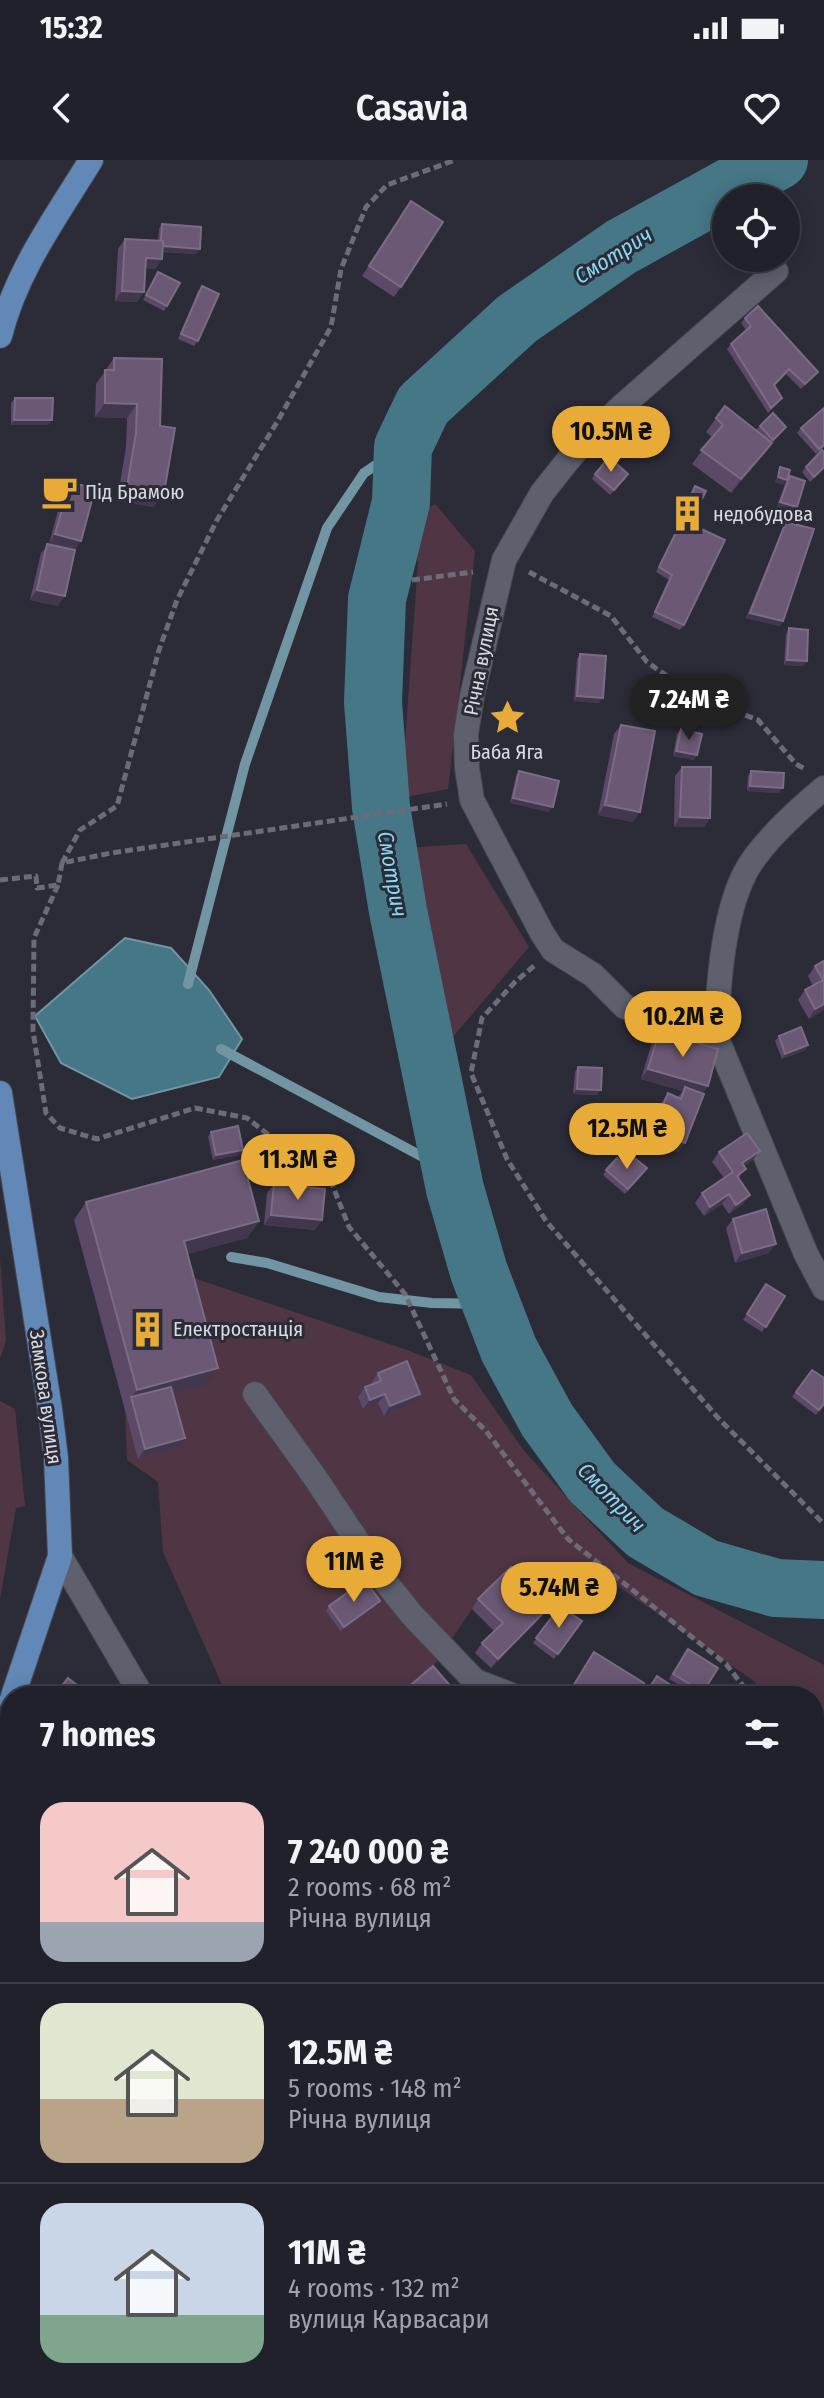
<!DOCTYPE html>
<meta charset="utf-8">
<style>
body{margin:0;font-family:"Fira Sans Condensed",sans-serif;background:#2d2e36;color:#f1f3f6;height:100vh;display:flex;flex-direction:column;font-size:30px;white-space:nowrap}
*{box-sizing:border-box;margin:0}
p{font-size:26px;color:#a2a3a8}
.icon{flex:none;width:44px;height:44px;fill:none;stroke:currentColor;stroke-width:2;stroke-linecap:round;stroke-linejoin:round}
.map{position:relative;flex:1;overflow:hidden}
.drawer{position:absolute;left:0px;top:1526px;width:824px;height:712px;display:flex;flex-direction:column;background:#20212a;border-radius:32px 32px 0 0;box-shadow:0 4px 20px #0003,0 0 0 2px #3d3e47}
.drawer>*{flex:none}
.controls{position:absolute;left:712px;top:24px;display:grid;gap:16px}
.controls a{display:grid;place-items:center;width:88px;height:88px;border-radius:50%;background:#20212a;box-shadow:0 4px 20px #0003,0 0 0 2px #3d3e47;font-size:40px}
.price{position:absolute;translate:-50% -68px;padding:0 18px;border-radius:28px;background:#e8ab37;color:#111;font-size:26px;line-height:52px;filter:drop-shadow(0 2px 4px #0008)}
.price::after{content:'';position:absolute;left:50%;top:48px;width:24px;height:18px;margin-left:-12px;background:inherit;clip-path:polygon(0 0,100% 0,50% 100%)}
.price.on{background:#222;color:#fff}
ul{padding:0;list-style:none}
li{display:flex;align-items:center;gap:24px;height:200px;padding:0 40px}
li+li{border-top:2px solid #3d3e47}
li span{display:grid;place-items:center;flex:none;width:224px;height:160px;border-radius:24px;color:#555}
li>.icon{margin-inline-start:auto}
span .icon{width:96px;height:96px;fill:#fffc;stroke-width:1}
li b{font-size:34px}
h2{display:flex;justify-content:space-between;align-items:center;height:96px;padding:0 40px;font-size:34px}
.status{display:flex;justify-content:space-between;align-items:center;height:56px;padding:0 40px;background:#20212a;direction:ltr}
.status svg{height:22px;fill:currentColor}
header{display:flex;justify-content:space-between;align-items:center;height:104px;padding:0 40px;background:#20212a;font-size:36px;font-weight:600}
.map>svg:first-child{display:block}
</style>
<div class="status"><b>15:32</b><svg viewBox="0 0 49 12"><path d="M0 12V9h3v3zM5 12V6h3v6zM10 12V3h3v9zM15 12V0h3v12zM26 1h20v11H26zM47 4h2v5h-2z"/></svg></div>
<header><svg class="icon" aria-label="back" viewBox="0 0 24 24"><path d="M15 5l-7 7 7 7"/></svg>Casavia<svg class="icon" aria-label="heart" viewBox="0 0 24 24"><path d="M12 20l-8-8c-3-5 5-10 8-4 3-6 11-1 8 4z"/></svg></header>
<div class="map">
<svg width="824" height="2238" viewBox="0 0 824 2238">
<rect width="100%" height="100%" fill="#2b2c38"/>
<!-- green -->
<path fill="#503645" d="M435,344L475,391L448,629L401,638L418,402L400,365Z
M466,684L529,787L447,884L407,688Z
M0,1098L6,1180L0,1199Z
M176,1112L407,1190L471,1215L524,1291L628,1403L824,1505V2238H598L606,2228H814V1536H762L754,1521L599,1413L553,1436L504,1416L472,1449L430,1511L401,1536H227L163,1392L158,1322L127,1300L125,1247L206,1225Z
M0,1241L15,1249L25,1346L16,1348L0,1439Z
M136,2228H444L439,2238H130Z"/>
<!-- water -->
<path fill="#457787" stroke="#7195a2" stroke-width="2" d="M125,778L171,788L209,830L242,879L219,917L132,939L61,903L35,856Z"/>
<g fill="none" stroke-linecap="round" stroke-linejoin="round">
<!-- stream -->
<path stroke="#7195a2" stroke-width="10" d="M188,824L245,604L327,368L364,313L403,287
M221,889L451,1012
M231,1097L267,1103L379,1137L432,1143L491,1144
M502,2238L509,2228"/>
<!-- river -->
<path stroke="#457787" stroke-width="58" d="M779,0L621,87L517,159L423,245L403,287L401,342L377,439L373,542L381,647L398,751L455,1029L479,1112L509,1190L547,1260L592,1322L645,1372L706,1408L776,1428L824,1430"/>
<defs>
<path id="minor" d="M824,628C799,649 760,684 745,713C723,756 716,834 718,881L806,1094L824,1128
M718,881L681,862L625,847L593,815L553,790L542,773L472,640L467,608L466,574L472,536L504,400L542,333L573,294L621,247L776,111
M255,1234L314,1316L380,1415L412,1455L475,1521L514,1536
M60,1396L142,1536
M814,1733L824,1734
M517,2238L528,2228"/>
<path id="major" d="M0,176C16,111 56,57 91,0
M0,933L50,1249L56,1298L60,1396L13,1536
M0,1570L10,1543"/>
</defs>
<!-- minor casing -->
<use href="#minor" stroke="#474752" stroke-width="26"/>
<!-- major casing -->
<use href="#major" stroke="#474752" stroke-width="26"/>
<!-- path -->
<path stroke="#6b6c77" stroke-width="5" stroke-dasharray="8 4" stroke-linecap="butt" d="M529,412L611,456L647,502L694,535L758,560L796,604L805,609
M412,420L473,412
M62,703L80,670L117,646L159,490L177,440L217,360L277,262L331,167L341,109L366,47L387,25L455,0
M0,720L36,716L37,728L58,725L62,703L111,693L447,644
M58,725L34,778L33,871L46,953L60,968L97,979L195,948L247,958L332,1024L349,1067L405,1134L454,1239L486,1271L568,1379L726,1504L751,1536
M534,806L515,822L482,858L471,913L507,999L546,1061L614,1139L720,1260L824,1364
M814,1563H824
M0,2005L10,1990"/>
<!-- minor -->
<use href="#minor" stroke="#5f606e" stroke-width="24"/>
<!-- major -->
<use href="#major" stroke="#6188b6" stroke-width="24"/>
</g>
<!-- wall -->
<path fill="#5c4867" d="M411,41L401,127L394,137L362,116Z
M162,64L200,89L196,94L162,92V99L155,109L145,108L144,132L137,142L115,141L118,89L125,79L158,81L159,69Z
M158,112L167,146L164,151L143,140Z
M202,126L198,181L194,186L178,179L198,131Z
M745,158L818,212L814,217L801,229L786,214L774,226L778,243L768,253L727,189L731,184L746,170L741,163Z
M114,198L162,199L154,347L117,341L126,287L127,258L95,257L96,224Z
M15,238L52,260L48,265H11V243Z
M725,246L756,270L760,266L782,272L772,283L762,297L731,333L692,304L712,277L706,272Z
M824,248V287L816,294L797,273L801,268Z
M806,307L824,309L810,322L802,312Z
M595,314L625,319L610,335L592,319Z
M790,316L794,352L777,347L786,321Z
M70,322L75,390L58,446L30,440L41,393L49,384L63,332Z
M695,326L691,360L689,363L684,465L680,470L652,457L669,420L656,412L681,362L678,360Z
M786,362L783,461L780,466L746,458L783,367Z
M789,468L807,501L803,506L784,505L786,474Z
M580,494L599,543L574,541L577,499Z
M621,565L633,662L598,655L614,574Z
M681,569L694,600L673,596L677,574Z
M682,607L710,658L704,667H674L675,616Z
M519,611L549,652L510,643L516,616Z
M751,611L779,633L747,631L748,616Z
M824,801V850L809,859L798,840L805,830L813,826L808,816L815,806Z
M659,872L708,926L702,934L685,983L678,992L657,984L666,962L655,958L661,943L668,933L678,937L683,931L641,919L652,882Z
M779,876L805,890L782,899L775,881Z
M578,907L597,935L573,934L575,912Z
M211,972L243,990L239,995L213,1000L208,977Z
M719,992L753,1000L744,1006L739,1019L743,1044L729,1054L722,1044L704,1056L695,1043L702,1033L724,1018L712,1002Z
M624,1005L643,1014L625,1034L603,1015L606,1010Z
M274,1024L322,1060L315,1070L264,1065L267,1033Z
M86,1042L259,1061L247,1078L187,1094L206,1225L173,1234L178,1288L138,1299L74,1060Z
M733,1059L769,1093L735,1103L726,1068Z
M766,1124L785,1136L762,1172L743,1160Z
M812,1210L824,1244L816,1255L792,1237Z
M378,1213L413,1244L384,1256L378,1243L363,1249L358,1237L365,1227L372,1224V1222Z
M478,1439L550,1446L543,1455L491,1508L475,1493L482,1483L494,1471L472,1449Z
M380,1441L377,1446L341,1472L326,1451L329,1446Z
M560,1446L582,1461L554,1499L533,1483Z
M684,1494L718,1508L700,1536H698L669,1519Z
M10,1840V1928L0,1922V1855Z"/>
<!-- shaded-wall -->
<path fill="#43364f" d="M161,86L200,89L196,94L157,91Z
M146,98L162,99L155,109L139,108Z
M122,131L144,132L137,142L115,141Z
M105,243L137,244L127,258L95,257Z
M14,260H52L48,265H11Z
M772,283L762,297L731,333L741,319Z
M778,317L787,320L783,325L774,322Z
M127,327L164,333L154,347L117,341Z
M780,342L797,347L794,352L777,347Z
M55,374L81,381L74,391L49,384Z
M37,430L65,436L58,446L30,440Z
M750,453L783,461L780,466L746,458Z
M787,500L807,501L803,506L784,505Z
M577,536L603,538L599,543L574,541Z
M676,591L697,595L694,600L673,596Z
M750,626L783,628L779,633L747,631Z
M513,638L553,647L549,652L510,643Z
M605,645L640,652L633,662L598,655Z
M680,657L710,658L704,667H674Z
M824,844V850L809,859L815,849Z
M808,885L805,890L782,899L785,894Z
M648,909L708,926L701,936L685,927L683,931L641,919Z
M577,929L601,930L597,935L573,934Z
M662,948L672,952L666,962L655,958Z
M663,974L685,983L678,992L657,984Z
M243,990L239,995L213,1000L216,995Z
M760,991L753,1000L735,1012L742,1003Z
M729,1034L722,1044L704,1056L710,1047Z
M750,1035L743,1044L729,1054L736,1045Z
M271,1055L322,1060L315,1070L264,1065Z
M259,1061L247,1078L172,1098L184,1081Z
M776,1084L769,1093L735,1103L742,1093Z
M218,1208L206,1225L133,1245L131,1237L137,1230Z
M385,1234L378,1243L363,1249L370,1240Z
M420,1234L413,1244L384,1256L390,1246Z
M185,1278L178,1288L138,1299L145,1289Z
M380,1441L377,1446L341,1472L344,1467Z
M550,1446L543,1455L491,1508L498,1499Z
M814,1875L824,1877V1888L814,1886Z"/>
<!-- building -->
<path fill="#6a5874" stroke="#7b6c86" stroke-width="2" d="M411,41L443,62L401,127L369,106Z
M162,64L201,67L200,89L163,86V81H161Z
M125,79L163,81L162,99L146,98L144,132L122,131Z
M158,112L180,123L167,146L146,135Z
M202,126L219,134L198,181L181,174Z
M758,146L818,212L805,224L789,209L774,225L782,238L771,248L731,184L751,166L745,158Z
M114,198L162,199L160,266L175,268L164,333L127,327L136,273L137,244L105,243V210H114Z
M15,238H53L52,260H14Z
M725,246L772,283L741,319L701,290L723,265L716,258Z
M824,248V285L819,289L801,268Z
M773,253L786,267L773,280L760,266Z
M822,290L824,292V307L814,317L806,307Z
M609,297L628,314L614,330L595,314Z
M780,307L790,310L787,320L778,317Z
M790,316L805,321L797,347L780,342Z
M70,322L95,329L81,381L55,374Z
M695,326L706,331L691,360L682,355Z
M682,360L725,380L684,465L655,452L672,415L659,407Z
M786,362L814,369L783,461L750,453Z
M47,384L75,390L65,436L37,430Z
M789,468L808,470L807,501L787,500Z
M580,494L606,496L603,538L577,536Z
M621,565L655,571L640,652L605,645Z
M681,569L702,574L697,595L676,591Z
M682,607H711L710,658L680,657Z
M519,611L559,621L553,647L513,638Z
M751,611L784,613L783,628L750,626Z
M824,801V844L815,849L805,830L823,820L815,806Z
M801,867L808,885L785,894L779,876Z
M659,872L718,889L708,926L648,909Z
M578,907L602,908L601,930L577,929Z
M685,927L704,934L685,983L663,974L672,952L662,948L668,933L681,939Z
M238,966L243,990L216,995L211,972Z
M747,973L760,991L742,1003L746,1009L737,1016L750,1035L736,1045L729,1034L710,1047L702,1033L733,1012L719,992Z
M632,996L647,1008L628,1029L606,1010L617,998L624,1005Z
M243,1000L259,1061L184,1081L218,1208L137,1230L86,1042Z
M274,1024L325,1029L322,1060L271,1055Z
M766,1049L776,1084L742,1093L733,1059Z
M766,1124L785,1136L766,1167L747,1154Z
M407,1201L420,1234L390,1246L385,1234L370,1240L365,1227L381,1221L378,1213Z
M812,1210L824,1218V1244L819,1250L796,1232Z
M171,1227L185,1278L145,1289L131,1237Z
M511,1407L550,1446L498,1499L482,1483L503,1463L478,1439Z
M365,1420L380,1441L344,1467L329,1446Z
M560,1446L582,1461L558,1494L536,1478Z
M688,1489L718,1508L703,1532L673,1514Z
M594,1492L644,1523L636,1536H567Z
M433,1506L454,1530L447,1536H398Z
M657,1516L687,1536H644Z
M68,1518L91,1536H54Z
M816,1806L824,1808V1877L814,1875V1817Z
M10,1841V1909L0,1903V1856Z
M814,1909L824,1919V1926L814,1937Z
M0,1949L5,1953L0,1961Z
M24,2228H54L65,2238H13L18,2231Z"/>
<!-- icons -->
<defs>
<symbol id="cafe-bare" viewBox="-9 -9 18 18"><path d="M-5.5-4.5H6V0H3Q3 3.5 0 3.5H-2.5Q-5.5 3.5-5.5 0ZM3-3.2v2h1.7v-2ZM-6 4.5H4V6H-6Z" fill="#e8ab37" stroke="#2b2c38" stroke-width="2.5" paint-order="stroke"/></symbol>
<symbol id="building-bare" viewBox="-9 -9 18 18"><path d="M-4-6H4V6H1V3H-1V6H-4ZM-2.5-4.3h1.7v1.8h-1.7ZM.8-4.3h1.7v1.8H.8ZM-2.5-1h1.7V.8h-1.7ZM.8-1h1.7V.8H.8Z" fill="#e8ab37" stroke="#2b2c38" stroke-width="2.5" paint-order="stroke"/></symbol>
<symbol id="sight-bare" viewBox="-9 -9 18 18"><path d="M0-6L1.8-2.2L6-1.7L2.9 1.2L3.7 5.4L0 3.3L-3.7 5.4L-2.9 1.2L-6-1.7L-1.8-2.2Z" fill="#e8ab37" stroke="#2b2c38" stroke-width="2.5" paint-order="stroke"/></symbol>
</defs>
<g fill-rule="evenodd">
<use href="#cafe-bare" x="34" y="306" width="51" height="51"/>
<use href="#building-bare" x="662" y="328" width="51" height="51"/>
<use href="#sight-bare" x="482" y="532" width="51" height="51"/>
<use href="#building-bare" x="122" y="1144" width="51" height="51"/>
</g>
<g text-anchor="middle" stroke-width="6" stroke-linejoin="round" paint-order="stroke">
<!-- poi labels -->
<g font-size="20" fill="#d9dae2" stroke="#2b2c38" text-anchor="start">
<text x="85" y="339">Під Брамою</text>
<text x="713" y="361">недобудова</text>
<text x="507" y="599" text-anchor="middle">Баба Яга</text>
<text x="173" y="1176">Електростанція</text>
</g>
<!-- street labels -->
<g font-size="20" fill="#d9dae2" stroke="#2b2c38">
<text transform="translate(481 501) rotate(-79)" y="7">Річна вулиця</text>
<text transform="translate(46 1237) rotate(82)" y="7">Замкова вулиця</text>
</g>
<!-- water labels -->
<g font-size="22" font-style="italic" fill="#86daf5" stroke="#2b2c38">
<text transform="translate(613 95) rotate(-32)" y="8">Смотрич</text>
<text transform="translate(393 714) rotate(80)" y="8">Смотрич</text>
<text transform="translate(612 1337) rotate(46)" y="8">Смотрич</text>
</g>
</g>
</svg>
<div class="controls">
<a><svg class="icon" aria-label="locate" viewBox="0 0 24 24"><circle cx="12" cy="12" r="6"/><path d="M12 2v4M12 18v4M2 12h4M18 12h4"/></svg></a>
</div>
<b class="price" style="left:611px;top:314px">10.5M ₴</b>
<b class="price on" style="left:689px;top:582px">7.24M ₴</b>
<b class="price" style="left:683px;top:899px">10.2M ₴</b>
<b class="price" style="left:627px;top:1011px">12.5M ₴</b>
<b class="price" style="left:298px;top:1042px">11.3M ₴</b>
<b class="price" style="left:354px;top:1444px">11M ₴</b>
<b class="price" style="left:559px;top:1470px">5.74M ₴</b>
<section class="drawer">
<h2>7 homes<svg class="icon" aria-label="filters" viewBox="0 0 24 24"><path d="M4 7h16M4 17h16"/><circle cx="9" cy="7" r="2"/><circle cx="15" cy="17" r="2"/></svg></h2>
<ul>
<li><span style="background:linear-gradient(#f6c9c9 75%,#9aa5b1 0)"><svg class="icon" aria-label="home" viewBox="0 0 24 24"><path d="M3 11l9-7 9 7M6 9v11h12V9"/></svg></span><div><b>7 240 000 ₴</b><p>2 rooms · 68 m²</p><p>Річна вулиця</p></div></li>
<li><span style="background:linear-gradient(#dfe7d0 60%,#b9a48a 0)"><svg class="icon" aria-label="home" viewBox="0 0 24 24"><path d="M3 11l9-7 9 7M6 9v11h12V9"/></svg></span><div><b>12.5M ₴</b><p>5 rooms · 148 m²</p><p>Річна вулиця</p></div></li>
<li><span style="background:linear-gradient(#c9d6e8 70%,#7fa58c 0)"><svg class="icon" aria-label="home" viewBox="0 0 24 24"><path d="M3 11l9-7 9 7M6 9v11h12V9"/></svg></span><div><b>11M ₴</b><p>4 rooms · 132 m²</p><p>вулиця Карвасари</p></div></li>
</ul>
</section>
</div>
